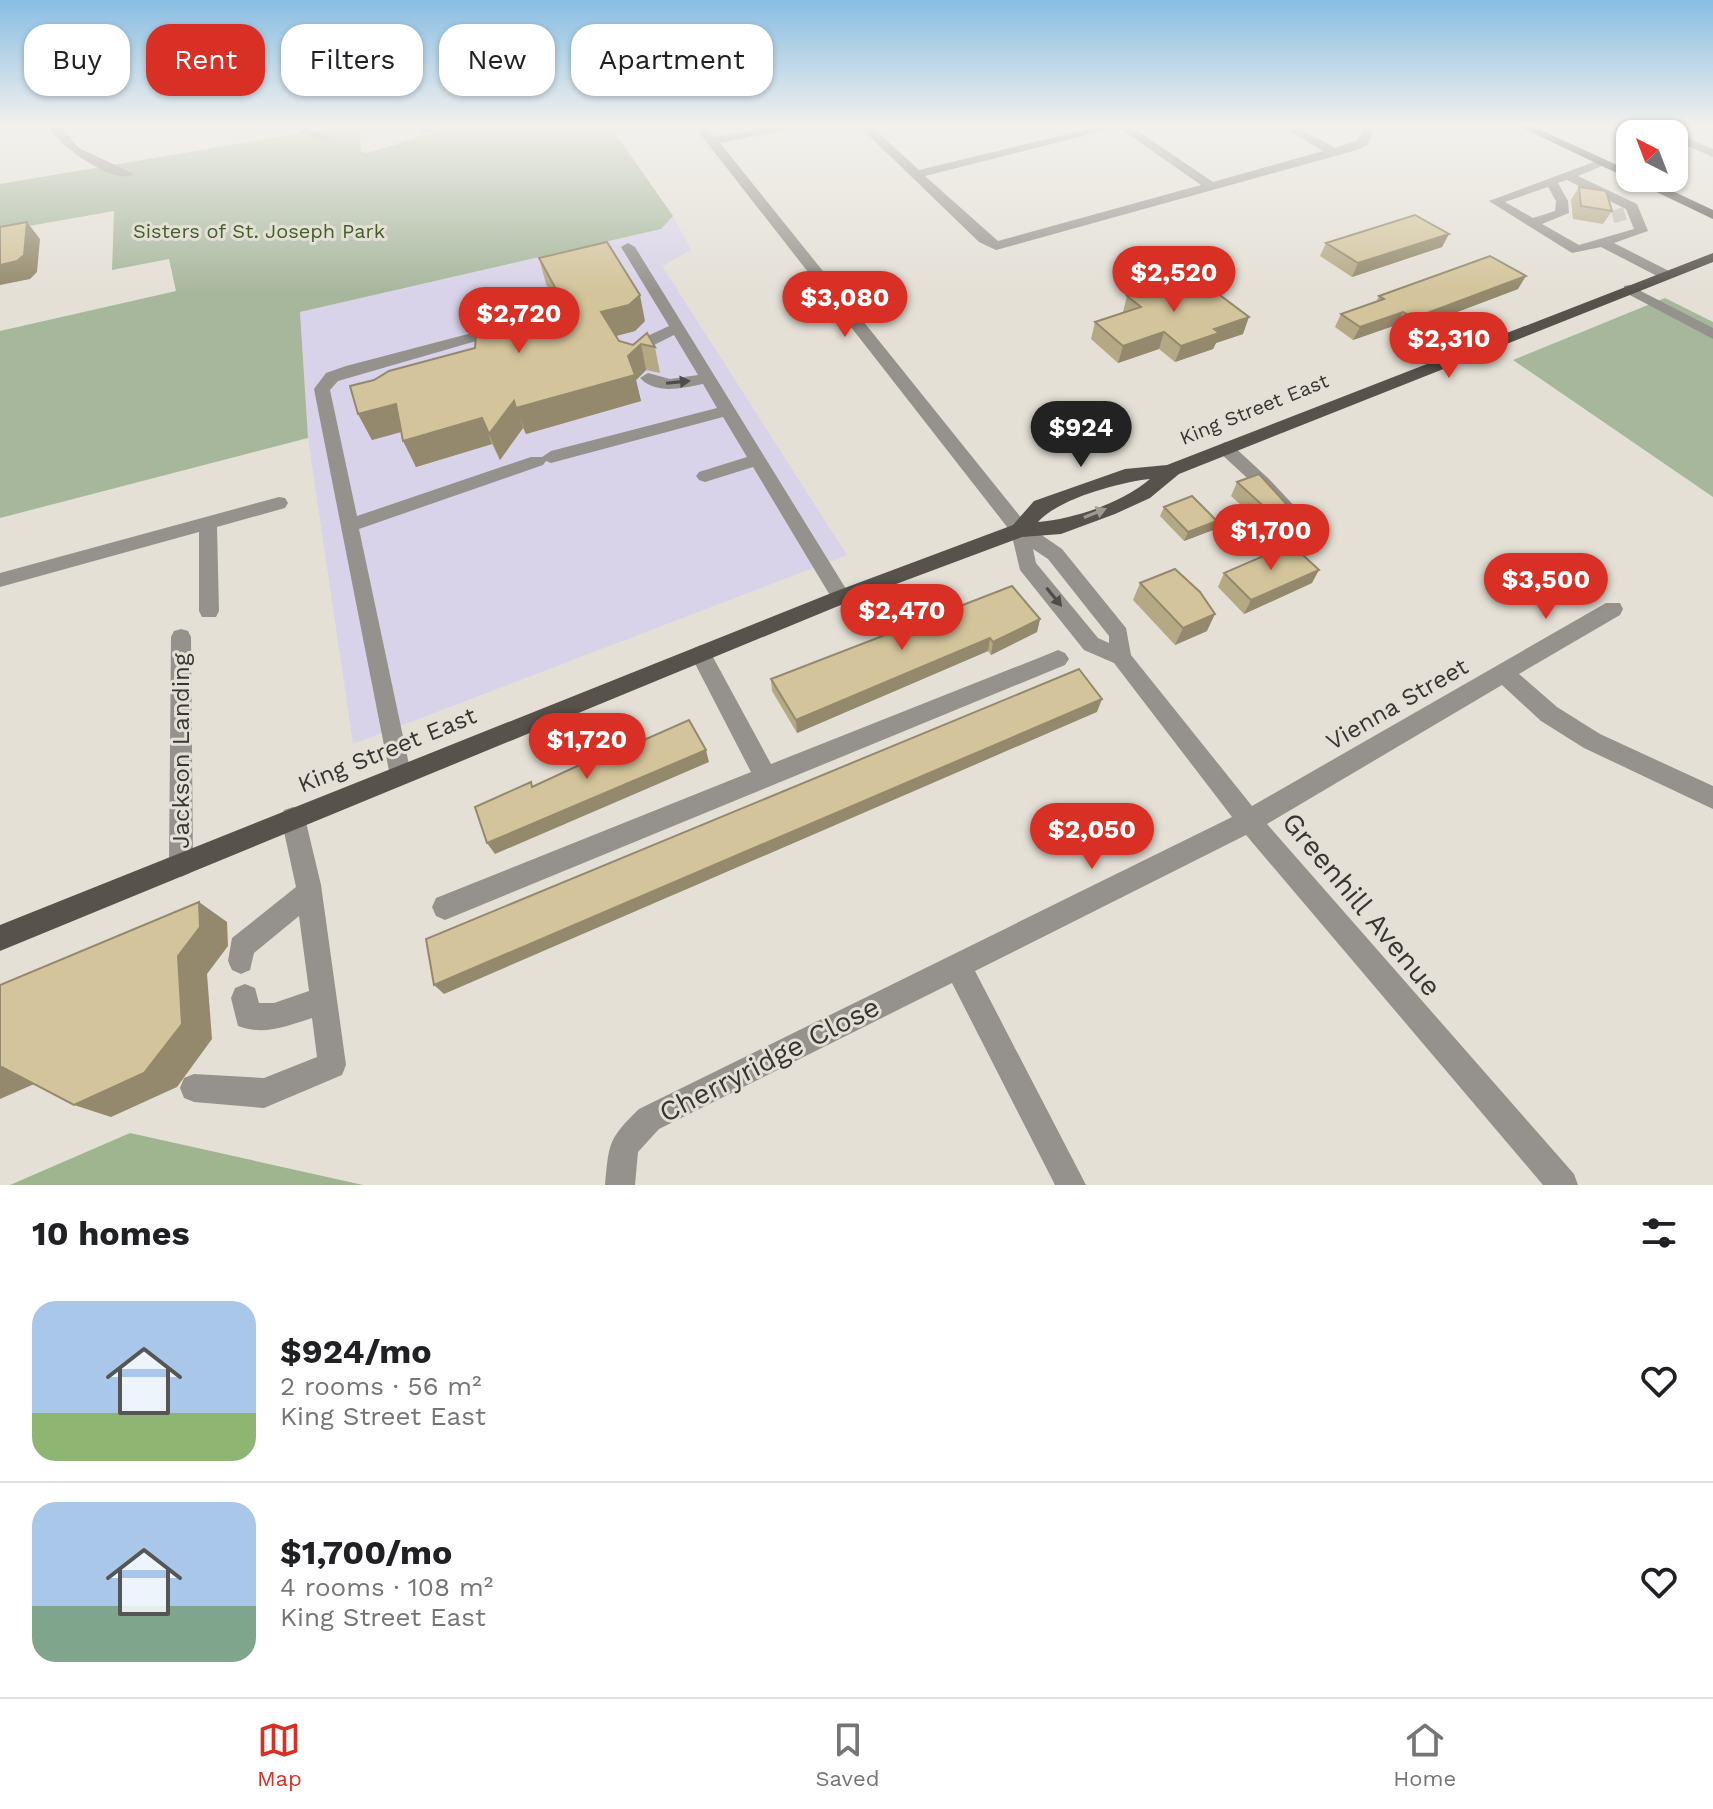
<!DOCTYPE html>
<meta charset="utf-8">
<style>
body{margin:0;font-family:"Work Sans",sans-serif;background:#f2f2f2;color:#202124;height:100vh;display:flex;flex-direction:column;font-size:30px;white-space:nowrap}
*{box-sizing:border-box;margin:0}
p{font-size:26px;color:#757577}
.icon{flex:none;width:44px;height:44px;fill:none;stroke:currentColor;stroke-width:2;stroke-linecap:round;stroke-linejoin:round}
.map{position:relative;height:1185px;overflow:hidden}
.details{display:flex;flex-direction:column;background:#fff;flex:1}
.details>*{flex:none}
.guide{position:absolute;left:24px;top:24px;width:800px;height:72px;display:flex;gap:16px}
.needle{width:52px;rotate:318deg}
.buttons{position:absolute;left:1616px;top:120px;display:grid;gap:16px}
.buttons a{display:grid;place-items:center;width:72px;height:72px;border-radius:16px;background:#fff;box-shadow:0 2px 6px #0004;font-size:40px}
.price{position:absolute;translate:-50% -68px;padding:0 18px;border-radius:28px;background:#d93025;color:#fff;font-size:26px;line-height:52px;filter:drop-shadow(0 2px 4px #0008)}
.price::after{content:'';position:absolute;left:50%;top:48px;width:24px;height:18px;margin-left:-12px;background:inherit;clip-path:polygon(0 0,100% 0,50% 100%)}
.price.selected{background:#222;color:#fff}
ul{padding:0;list-style:none}
li{display:flex;align-items:center;gap:24px;height:200px;padding:0 32px}
li+li{border-top:2px solid #e0e0e0}
li span{display:grid;place-items:center;flex:none;width:224px;height:160px;border-radius:24px;color:#555}
li>.icon{margin-inline-start:auto}
span .icon{width:96px;height:96px;fill:#fffc;stroke-width:1}
li b{font-size:34px}
h2{display:flex;justify-content:space-between;align-items:center;height:96px;padding:0 32px;font-size:34px}
.tag{padding:0 28px;border-radius:24px;background:#fff;box-shadow:0 2px 6px #0004;font-size:28px;line-height:72px}
.tag.selected{background:#d93025;color:#fff}
.tab-bar{display:flex;justify-content:space-around;align-items:center;height:112px;border-top:2px solid #e0e0e0;background:#fff;font-size:22px;color:#757577}
.tab-bar a{display:grid;justify-items:center;gap:4px}
.tab-bar .selected{color:#d93025}
.map>svg:first-child{display:block}
</style>
<div class="map">
<svg width="1713" height="1185" viewBox="0 0 1713 1185">
<rect width="100%" height="100%" fill="#e4e0d6"/>
<!-- medical -->
<path fill="#d8d3e9" d="M673,216L691,250L662,266L847,555L353,744L308,438L300,312L661,229Z"/>
<!-- green -->
<path fill="#a7b79c" d="M343,126H359L361,152L368,153L454,126H610L673,216L661,229L300,312L308,438L0,518V331L176,291L169,259L112,270L114,211L0,231V184Z
M1665,298L1713,322V497L1513,360Z"/>
<!-- forest -->
<path fill="#9fb590" d="M130,1133L363,1185H10Z"/>
<g fill="none" stroke-linecap="round" stroke-linejoin="round">
<!-- minor-tunnel -->
<path stroke="#c1beb5" stroke-width="13" stroke-dasharray="13 7" stroke-linecap="butt" d="M1617,209L1621,223"/>
<!-- minor -->
<path fill="#95928e" fill-rule="evenodd" d="M48,126H60L79,148L134,174C115,187 58,145 48,126Z
M285,126H301L332,138L322,140Z
M418,126H430L432,131L422,133Z
M694,126H706L715,137L774,126H796L790,129L720,143L1027,525L1062,549L1126,628L1131,655L1252,806L1606,603H1620L1623,609L1620,615L1519,674L1557,707L1600,734L1713,786V809L1584,748L1541,721L1502,685L1267,824L1574,1174L1578,1185H1543L1246,835L975,971L1086,1185H1055L952,983L659,1129L638,1152L635,1185H605C609,1143 608,1139 639,1109L1232,817L1114,663L1084,650L1020,570L1011,532ZM1033,549L1048,559L1109,636V643L1098,638L1036,563Z
M859,126H871L919,170L1100,126H1130L1213,182L1323,151L1281,126H1295L1335,148L1358,140L1364,126H1376L1367,145L1357,150L996,250L979,242ZM1118,127L1201,185L998,241L925,176Z
M1643,126H1658L1713,149V157L1674,140V134H1659Z
M1599,160L1609,163L1578,176L1637,204L1648,231L1614,243L1669,271V277H1659L1601,247L1572,253L1489,201ZM1567,180L1626,209L1634,229L1579,245L1542,224L1569,213L1568,201L1558,183ZM1548,187L1556,201L1555,211L1533,218L1505,202Z
M628,243L635,247L851,597L848,602H834L753,467L705,482L699,480L696,476L699,472L747,457L723,417L551,463L546,461L543,465L359,529L411,774L407,781L399,784L391,781L314,389L326,373L346,366L548,313L556,318L338,381L330,390L357,516L531,457H542L551,451L717,408L703,384C682,388 656,395 640,378L648,373L670,379L698,375L674,335L652,346L643,362L637,364L629,359L641,339L669,326L621,247Z
M1629,285L1713,328V339L1624,292V286Z
M1225,442L1231,444L1269,479L1314,527L1316,532L1307,544L1263,557L1227,534L1225,529L1227,524L1234,522L1266,542L1296,532L1257,487L1219,452L1216,448Z
M279,497L285,498L288,503L285,508L217,527L219,611L216,617H202L199,611V532L0,587V573Z
M181,629L188,631L191,637L193,865L190,873L181,877L172,873L169,865L171,637L174,631Z
M701,645L708,648L771,764L1051,653L1058,650L1065,653L1069,659L1065,665L445,920L436,916L432,907L436,898L751,772L690,654L694,648Z
M293,807L302,810L305,818L321,885L346,1065L342,1075L264,1108L194,1102L184,1098L180,1088L184,1078L194,1074L264,1078L317,1057L312,1018C287,1026 264,1036 238,1026L231,998L235,988L245,984L255,988L259,1003H274L309,991L299,916L254,953L250,970L241,974L232,970L228,961L232,938L296,887L281,818L284,810Z"/>
<!-- major -->
<path fill="#57524c" fill-rule="evenodd" d="M1518,126H1532L1630,171V178H1645L1713,210V219Z
M1713,253V262L1179,474L1150,498L1115,514L1061,534L1022,537L848,602L0,951V925L834,592L1013,525L1034,501L1125,469L1167,465ZM1150,479C1122,503 1074,519 1038,522C1058,499 1120,482 1150,479Z"/>
</g>
<!-- wall -->
<path fill="#b5a985" d="M1579,187L1612,211L1603,224L1573,219L1571,200Z
M1449,234L1442,247L1352,277L1320,256L1326,243Z
M539,258L645,321L635,331L616,336L619,341L633,345L647,333L655,347L660,373L646,370L636,380L641,401L526,434L523,428L500,460L492,444L416,467L401,432L372,440L358,414L374,380L475,348L505,334L554,321L560,310L546,284Z
M1518,289L1407,331L1396,325L1353,340L1335,327L1341,314L1376,302L1379,296Z
M1127,296L1243,334L1216,343L1213,349L1175,362L1159,349L1118,363L1091,339L1095,322L1123,312Z
M1237,482L1289,507L1282,521L1266,528L1231,496Z
M1164,507L1213,530L1184,541L1160,516Z
M1224,573L1312,583L1244,614L1218,587Z
M1140,583L1207,631L1175,645L1133,600Z
M1040,619L1037,632L991,655L988,651L797,733L772,691L771,679Z"/>
<!-- shaded-wall -->
<path fill="#94896c" d="M27,222L40,239L37,272L30,279L0,285V265Z
M1449,234L1442,247L1352,277L1358,263Z
M1526,276L1518,289L1407,331L1414,318Z
M640,295L645,321L635,331L608,338L601,312Z
M1403,312L1396,325L1353,340L1360,327Z
M1249,317L1243,334L1216,343L1213,349L1175,362L1181,346L1214,329Z
M1164,332L1159,349L1118,363L1123,346Z
M641,344L646,370L636,380L641,401L526,434L516,408L628,356Z
M514,401L523,428L500,460L489,434Z
M396,404L408,430L372,440L358,414Z
M482,418L492,444L416,467L403,441Z
M1289,507L1282,521L1266,528L1272,514Z
M1217,521L1213,530L1184,541L1188,532Z
M1319,570L1312,583L1244,614L1251,600Z
M1215,614L1207,631L1175,645L1183,628Z
M1040,619L1037,632L991,655L993,642Z
M990,638L988,651L797,733L796,720Z
M1102,699L1097,712L444,994L434,985Z
M706,750L709,762L495,854L487,843Z
M199,902L227,922L228,946L207,974L212,1039L177,1087L111,1117L74,1105Z
M2,1067L41,1081L0,1099V1068Z"/>
<!-- building -->
<path fill="#d3c49b" stroke="#94896c" stroke-width="2" d="M1579,187L1606,191L1612,211L1581,206Z
M1415,215L1449,234L1358,263L1326,243Z
M27,222L24,255L17,261L0,265V227Z
M607,242L640,295L629,305L601,312L619,341L633,345L647,333L655,347L641,344L628,356L635,375L516,408L514,401L489,434L482,418L403,441L396,404L358,414L350,386L374,380L389,371L475,348L476,335L505,334L554,321L564,304L539,258Z
M1490,256L1526,276L1414,318L1403,312L1360,327L1341,314L1384,299L1379,296Z
M1193,275L1249,317L1214,329L1219,333L1181,346L1164,332L1123,346L1095,322L1141,307L1127,296Z
M1259,474L1289,507L1272,514L1237,482Z
M1192,496L1217,521L1188,532L1164,507Z
M1291,544L1319,570L1251,600L1224,573Z
M1175,569L1200,592L1215,614L1183,628L1140,583Z
M1012,586L1040,619L993,642L990,638L796,720L771,679Z
M1079,669L1102,699L434,985L426,939Z
M689,720L706,750L487,843L475,807L531,782L532,787L642,736L644,740Z
M199,902L200,927L178,956L182,1024L144,1073L74,1105L2,1067L0,1068V985Z"/>
<!-- one-way arrows -->
<defs><path id="oneway-solid" d="M-6-.8H1V-3.2L6.5 0L1 3.2V.8H-6Z" transform="scale(2)"/></defs>
<g fill="#4e4d49">
<use href="#oneway-solid" transform="translate(678 382) rotate(-6)"/>
<use href="#oneway-solid" transform="translate(1054 597) rotate(51)"/>
</g>
<use fill="#9e9991" href="#oneway-solid" transform="translate(1095 513) rotate(-22)"/>
<!-- sky -->
<linearGradient id="sky" x2="0" y2="1"><stop stop-color="#89bee3"/><stop offset="0.43" stop-color="#f3f1ed"/><stop offset="1" stop-color="#f3f1ed" stop-opacity="0"/></linearGradient>
<rect width="1713" height="292" fill="url(#sky)"/>
<g text-anchor="middle" stroke-width="6" stroke-linejoin="round" paint-order="stroke">
<!-- far-park labels -->
<g font-size="20" fill="#43602b" stroke="#e4e0d6">
<text x="259" y="238">Sisters of St. Joseph Park</text>
</g>
<!-- far-street labels -->
<g font-size="20" fill="#373632" stroke="#e4e0d6">
<text transform="translate(1254 409) rotate(-22)" y="7">King Street East</text>
</g>
<!-- street labels -->
<g font-size="24" fill="#373632" stroke="#e4e0d6">
<text transform="translate(1397 704) rotate(-30)" y="8">Vienna Street</text>
<text transform="translate(387 750) rotate(-22)" y="8">King Street East</text>
<text transform="translate(181 751) rotate(-90)" y="8">Jackson Landing</text>
</g>
<!-- near-street labels -->
<g font-size="28" fill="#373632" stroke="#e4e0d6">
<text transform="translate(1362 904) rotate(50)" y="10">Greenhill Avenue</text>
<text transform="translate(769 1059) rotate(-27)" y="10">Cherryridge Close</text>
</g>
</g>
</svg>
<div class="buttons">
<a><svg class="needle" viewBox="-14 -14 28 28"><path d="M0-13l5 13h-10z" fill="#e53935"/><path d="M0 13l5-13h-10z" fill="#757577"/></svg></a>
</div>
<b class="price" style="left:1174px;top:314px">$2,520</b>
<b class="price" style="left:845px;top:339px">$3,080</b>
<b class="price" style="left:519px;top:355px">$2,720</b>
<b class="price" style="left:1449px;top:380px">$2,310</b>
<b class="price selected" style="left:1081px;top:469px">$924</b>
<b class="price" style="left:1271px;top:572px">$1,700</b>
<b class="price" style="left:1546px;top:621px">$3,500</b>
<b class="price" style="left:902px;top:652px">$2,470</b>
<b class="price" style="left:587px;top:781px">$1,720</b>
<b class="price" style="left:1092px;top:871px">$2,050</b>
<div class="guide">
<a class="tag">Buy</a>
<a class="tag selected">Rent</a>
<a class="tag">Filters</a>
<a class="tag">New</a>
<a class="tag">Apartment</a>
</div>
</div>
<section class="details">
<h2>10 homes<svg class="icon" aria-label="filters" viewBox="0 0 24 24"><path d="M4 7h16M4 17h16"/><circle cx="9" cy="7" r="2"/><circle cx="15" cy="17" r="2"/></svg></h2>
<ul>
<li><span style="background:linear-gradient(#a9c7e8 70%,#8fb573 0)"><svg class="icon" aria-label="home" viewBox="0 0 24 24"><path d="M3 11l9-7 9 7M6 9v11h12V9"/></svg></span><div><b>$924/mo</b><p>2 rooms · 56 m²</p><p>King Street East</p></div><svg class="icon" aria-label="heart" viewBox="0 0 24 24"><path d="M12 20l-8-8c-3-5 5-10 8-4 3-6 11-1 8 4z"/></svg></li>
<li><span style="background:linear-gradient(#a9c7e8 65%,#7fa58c 0)"><svg class="icon" aria-label="home" viewBox="0 0 24 24"><path d="M3 11l9-7 9 7M6 9v11h12V9"/></svg></span><div><b>$1,700/mo</b><p>4 rooms · 108 m²</p><p>King Street East</p></div><svg class="icon" aria-label="heart" viewBox="0 0 24 24"><path d="M12 20l-8-8c-3-5 5-10 8-4 3-6 11-1 8 4z"/></svg></li>
</ul>
</section>
<nav class="tab-bar">
<a class="selected"><svg class="icon" aria-label="map" viewBox="0 0 24 24"><path d="M3 6l6-2 6 2 6-2v14l-6 2-6-2-6 2zM9 4v14M15 6v14"/></svg>Map</a>
<a><svg class="icon" aria-label="saved" viewBox="0 0 24 24"><path d="M7 4h10v16l-5-4-5 4z"/></svg>Saved</a>
<a><svg class="icon" aria-label="home" viewBox="0 0 24 24"><path d="M3 11l9-7 9 7M6 9v11h12V9"/></svg>Home</a>
</nav>
